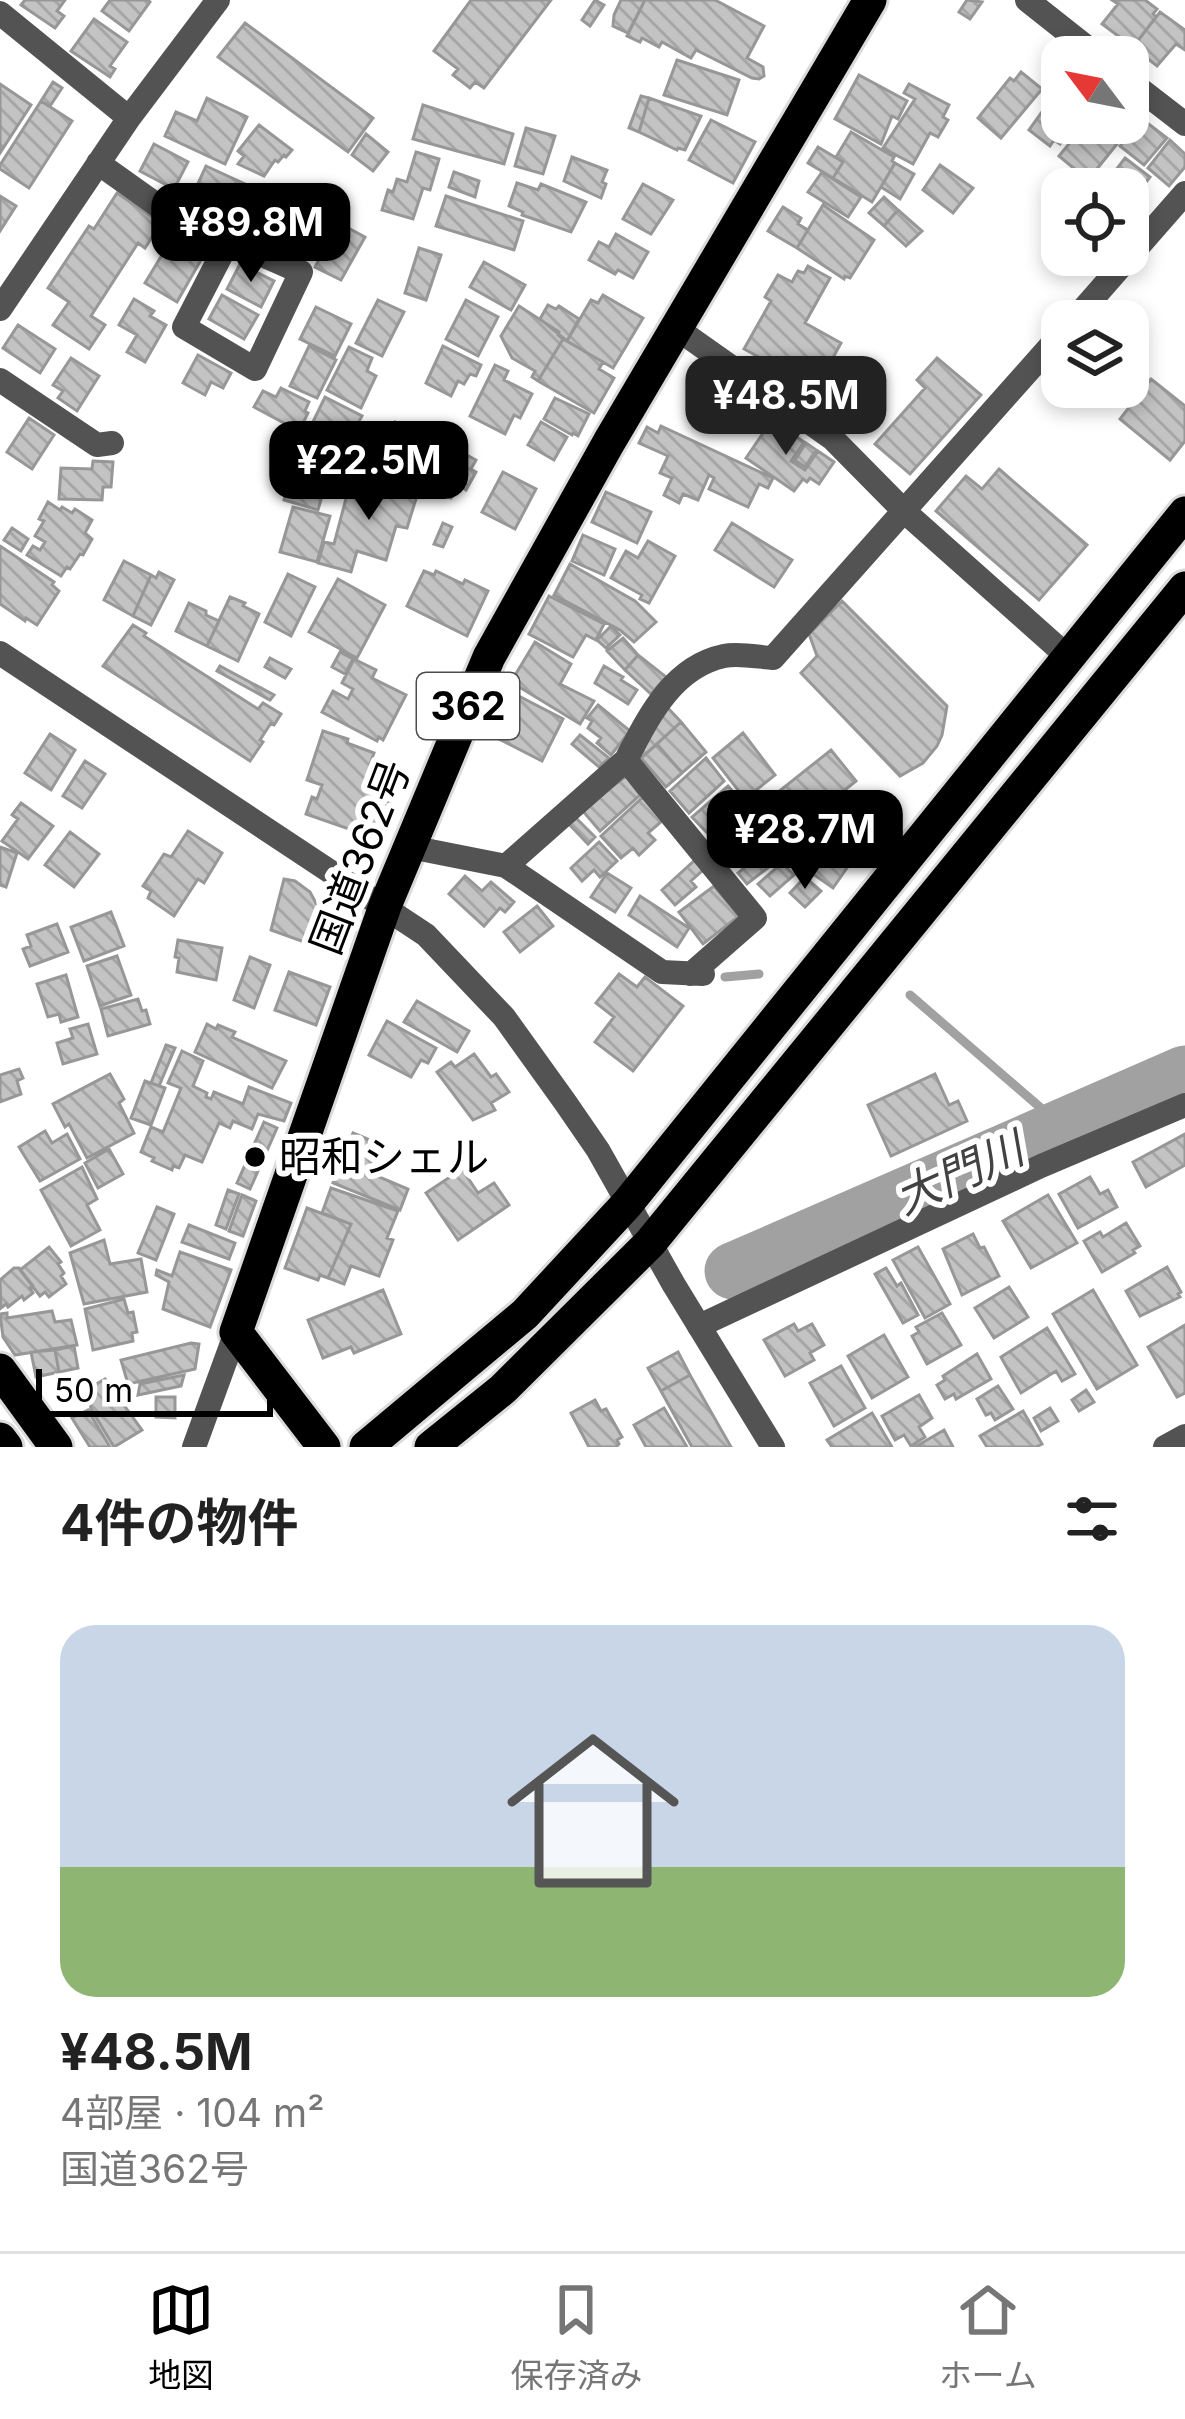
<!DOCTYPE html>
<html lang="ja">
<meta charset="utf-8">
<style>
body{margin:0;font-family:Inter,"Noto Sans JP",sans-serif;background:#f6f6f6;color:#222;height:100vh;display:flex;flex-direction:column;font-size:45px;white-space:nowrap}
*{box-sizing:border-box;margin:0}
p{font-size:39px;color:#767676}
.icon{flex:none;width:66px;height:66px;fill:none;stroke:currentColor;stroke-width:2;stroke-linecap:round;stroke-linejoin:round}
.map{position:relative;height:1447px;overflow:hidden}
.panel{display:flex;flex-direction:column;background:#fff;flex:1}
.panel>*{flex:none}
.needle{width:78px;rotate:302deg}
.controls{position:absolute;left:1041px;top:36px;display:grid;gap:24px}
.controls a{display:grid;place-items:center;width:108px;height:108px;border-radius:24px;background:#fff;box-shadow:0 6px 18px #0003;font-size:60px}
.scale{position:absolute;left:36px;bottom:30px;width:237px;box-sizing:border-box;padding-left:12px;border:6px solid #000;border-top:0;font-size:33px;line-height:42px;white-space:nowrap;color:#000;-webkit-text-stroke:9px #fff;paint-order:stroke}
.price{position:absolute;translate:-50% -102px;padding:0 27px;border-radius:24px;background:#000;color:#fff;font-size:39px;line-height:78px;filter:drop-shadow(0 3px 6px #0008)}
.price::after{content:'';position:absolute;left:50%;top:72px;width:36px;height:27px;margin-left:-18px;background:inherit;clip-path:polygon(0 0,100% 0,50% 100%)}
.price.on{background:#222;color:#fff}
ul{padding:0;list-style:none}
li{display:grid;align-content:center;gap:24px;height:636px;padding:0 60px}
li+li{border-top:3px solid #e0e0e0}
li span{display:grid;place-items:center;height:372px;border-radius:36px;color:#555}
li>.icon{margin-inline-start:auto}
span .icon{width:216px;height:216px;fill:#fffc;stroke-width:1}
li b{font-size:51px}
h2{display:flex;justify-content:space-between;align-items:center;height:144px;padding:0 60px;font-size:51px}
.dock{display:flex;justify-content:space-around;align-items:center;height:168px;border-top:3px solid #e0e0e0;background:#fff;font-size:33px;color:#767676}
.dock a{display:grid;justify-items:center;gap:6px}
.dock .on{color:#000}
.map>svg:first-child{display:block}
</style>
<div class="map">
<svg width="1185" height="1447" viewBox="0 0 1185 1447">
<defs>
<pattern id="building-back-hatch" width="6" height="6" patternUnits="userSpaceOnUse" patternTransform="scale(3)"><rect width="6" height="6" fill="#c3c3c3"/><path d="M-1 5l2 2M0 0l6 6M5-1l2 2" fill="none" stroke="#a6a6a6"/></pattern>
</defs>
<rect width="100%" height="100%" fill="#fff"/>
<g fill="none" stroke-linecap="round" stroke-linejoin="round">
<!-- stream -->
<path stroke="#a1a1a1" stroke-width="9" d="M725,977L759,974
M910,995L1064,1128"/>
<!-- river -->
<path stroke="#a1a1a1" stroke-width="57" d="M733,1271L1185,1074"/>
</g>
<!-- building -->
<path fill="url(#building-back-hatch)" stroke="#979797" stroke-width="3" d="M25,0H65L57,11L64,16L55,28L21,5Z
M110,0H148L150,2L129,31L102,11Z
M471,0H551L484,88L475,82L470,88L453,75L458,69L434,51Z
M595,0L604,5L590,26L582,20Z
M621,0H645L628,33L613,26L614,15Z
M645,0H715L764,26L747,58L763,67L764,76L759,79L752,78L696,50L691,58L662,42L659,47L642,38L640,42L627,36Z
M967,0L982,2L970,19L959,12Z
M1112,0H1145L1157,9L1153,14L1156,17L1133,47L1102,24L1118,4Z
M1160,12L1185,30V50L1176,44L1157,66L1133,47Z
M94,19L127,42L110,66L115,69L110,77L71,51Z
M245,23L373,118L348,152L218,57Z
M677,60L739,80L727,115L664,95Z
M1021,72L1042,89L1001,138L978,118L1010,78L1014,81Z
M859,75L907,101L898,119L892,116L881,144L835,119Z
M53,82L62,88L50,106L41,101Z
M0,84L31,105L0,153Z
M909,84L949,105L943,117L948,120L938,137L930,133L913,164L883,148L915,99L904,93Z
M1062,84V123H1075L1060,144L1054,140L1050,146L1029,130Z
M641,96L649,98L639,132L629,128Z
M207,98L247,117L225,164L165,136L176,112L197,121Z
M649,98L701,116L685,150L678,148L677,150L639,132Z
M41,101L72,121L29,188L0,169V165Z
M423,105L513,134L504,164L413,139Z
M1142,119L1167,138L1144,165L1120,146Z
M711,120L755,142L733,183L689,160Z
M1086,123H1110L1125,134L1088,180L1059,156Z
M259,125L292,150L286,157L284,155L278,162L275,160L264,176L238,164L244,156L238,151Z
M526,128L555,136L543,174L515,166Z
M851,132L894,157L892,161L895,163L872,202L833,178L843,162L836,157Z
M366,134L388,152L373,171L352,155Z
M1170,140L1185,154V167L1169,186L1148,168Z
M154,144L188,162L174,189L140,171Z
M818,147L843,162L833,178L808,163Z
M416,152L439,159L430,190L423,188L413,219L382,210L388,190L393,192L397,179L407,182Z
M572,157L607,170L602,182L606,184L601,198L564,181Z
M1125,158L1150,177L1128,206V189L1102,188Z
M895,163L914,174L900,199L881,187Z
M940,165L973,188L953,213L923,190Z
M206,166L245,184L225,227L186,210Z
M454,172L479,181L475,197L449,187Z
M822,172L861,197L848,217L808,192Z
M517,183L538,190L541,184L586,202L571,232L522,215L523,212L509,206Z
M643,184L673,200L651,234L623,219Z
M117,193L161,223L145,248L138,243L91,316L105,325L89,349L53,325L69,302L48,288L89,226L94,229Z
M269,195L302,210L285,248L252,233Z
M0,196L16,206L0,231Z
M446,196L523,221L514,250L436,226Z
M884,197L898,210L884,226L869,213Z
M823,205L874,240L850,278L845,276L844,279L797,248Z
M783,207L801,218L798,224L808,230L797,248L768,231Z
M898,210L922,231L906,246L884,226Z
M339,223L365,237L341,280L315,267Z
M616,234L648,252L633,278L618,270L615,274L589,260L599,242L609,247Z
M171,240L202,258L177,302L145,283Z
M419,248L441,255L426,300L405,293Z
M484,262L525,285L511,310L470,287Z
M240,264L274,281L261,307L227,289Z
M808,266L830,278L805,323L841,343L816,388L744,349L771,301L765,297L778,275L792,282L798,271L804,273Z
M222,295L258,315L244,339L209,319Z
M603,295L643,318L613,368L567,341L591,300L598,303Z
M134,299L154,311L150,316L166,325L145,362L127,352L137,335L119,325Z
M378,300L404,312L382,356L356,343Z
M466,300L498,317L478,356L446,339Z
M548,305L556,309L559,306L579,319L567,341L540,319Z
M519,306L559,332L558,335L563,339L538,381L532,377L535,371L512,358L501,336Z
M316,307L351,324L335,356L300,339Z
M18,325L55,349L40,373L3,348Z
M563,339L603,362L599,369L614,378L594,413L538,381Z
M309,346L336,360L317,398L290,386Z
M443,346L481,365L476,376L470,374L464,384L458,381L451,396L426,383Z
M349,347L372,358L367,371L376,376L361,408L327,390Z
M198,355L231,373L223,388L211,382L205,395L183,383Z
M71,358L99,376L77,411L58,398L63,391L53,385Z
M937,358L981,395L910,474L875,444L925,388L917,380Z
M495,365L508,371L504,380L532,394L520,418L514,415L505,434L470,416Z
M1151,379L1185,406V441L1170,460L1120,419Z
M1088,387H1123L1109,404Z
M281,388L309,402L305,411L308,413L299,431L254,407L263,391L276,397Z
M325,397L362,416L346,446L310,428Z
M555,398L589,414L578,436L573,433L572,435L544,419Z
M29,418L54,435L32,469L7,452Z
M772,420L804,442L791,461L805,470L818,451L834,462L819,484L810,478L807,482L803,479L794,491L746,458Z
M395,422L427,440L408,474L376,458Z
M541,422L567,437L554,460L528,445Z
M661,426L773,478L768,488L759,484L748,507L709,489L714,478L709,475L698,500L683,494L679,503L664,495L672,478L660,473L668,456L639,443L647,427L658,433Z
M806,443L816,450L805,467L795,460Z
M301,444L334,454L318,510L284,500Z
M450,446L476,460L471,469L476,472L466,490L459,485L451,498L429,487Z
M93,461L113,462L111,487H103L102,500L59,499L61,468L92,469Z
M999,469L1087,545L1039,600L936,511L966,476L982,489Z
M503,472L536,489L515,529L482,512Z
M385,480L419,489L407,528L396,526L386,560L357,551L351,572L318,563L324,542L334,544L349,487L365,491L368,481L383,485Z
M606,492L651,512L637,543L592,522Z
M48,502L60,510L62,507L72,513L75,509L92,520L85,533L92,539L83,555L80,554L70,569L67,567L61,576L27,555L33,546L40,550L45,542L35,536L44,521L39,519Z
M293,507L330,516L317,562L280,552Z
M443,523L452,527L443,547L434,544Z
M732,523L792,560L774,587L715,550Z
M12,528L28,539L21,551L4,540Z
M583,535L615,549L604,575L572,561Z
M648,541L675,556L649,603L640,599L642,595L611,578L626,551L638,558Z
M0,546L54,582L52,585L59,591L37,625L26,618L25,621L0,604Z
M124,561L151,575L133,616L104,600Z
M570,564L635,601L656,622L634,642L620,630L554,595Z
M424,571L434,575L436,571L463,584L465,580L488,591L467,636L407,606Z
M159,572L174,580L151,625L133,616L151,575L156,578Z
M288,574L315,587L291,636L265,622Z
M338,579L385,605L357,658L309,632Z
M549,596L604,624L596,640L586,635L573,657L529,634Z
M230,597L245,603L243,606L259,614L238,661L207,646Z
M842,601L947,706L942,735L937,746L923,763L900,776L801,673L817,656L809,634Z
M189,603L206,611V615L219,621L207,646L176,631Z
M133,625L146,633L144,636L258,709L263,703L281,714L274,725L271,723L260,740L263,742L250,761L103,666Z
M611,626L620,635L606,648L597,640Z
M623,638L638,655L625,670L607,651Z
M535,642L571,664L560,684L594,701L580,724L511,682Z
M340,652L353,659L345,674L332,667Z
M638,655L666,677L651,694L625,670Z
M270,658L291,669L285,678L265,667Z
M354,659L376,670L372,678L406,695L383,740L379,737L377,741L322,712L333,691L348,699L353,689L342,683Z
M220,666L274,695L270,700L217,671Z
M604,666L623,677L621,680L637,690L628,704L595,683Z
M511,692L563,719L542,761L497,738L509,715L500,710Z
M598,705L630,731L611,755L597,743L601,738L588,728L592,721L587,718Z
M667,707L681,722L641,758L638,754Z
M681,722L706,752L682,773L657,744Z
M323,731L348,739L347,743L374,753L370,764L390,770L387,779L393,781L386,801L390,802L378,837L366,833V835L306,814L312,797L317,799L322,785L307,780Z
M743,733L775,775L745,799L713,758Z
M50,734L75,750L51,790L25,773Z
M580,735L609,758L599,767L572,744Z
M657,744L682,773L666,787L641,758Z
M831,750L856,781L784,839L758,808Z
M706,758L724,781L689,813L670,791Z
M85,761L105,774L82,808L63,796Z
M626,776L640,795L600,831L582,810Z
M728,786L746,807L711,837L692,817Z
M643,797L663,820L648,833L655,840L639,855L633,848L621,858L601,836Z
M21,803L53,826L28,859L2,841L18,819L12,815Z
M851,813L874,829L833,888L793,860L800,851L804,854L814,840L818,843L833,822L842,827Z
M576,818L595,837L588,844L569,824Z
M188,831L222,853L204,883L198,879L174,916L148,898L151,891L143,886L164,854L171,857Z
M70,832L99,854L74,887L45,865Z
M599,842L617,861L600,877L594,870L582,881L571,868Z
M774,843L784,855L747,884L738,873Z
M0,847L17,853L6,887L0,885Z
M695,860L703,870L691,881L696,887L675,905L662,890Z
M782,863L794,875L770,896L758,884Z
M607,873L631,888L615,912L591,897Z
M465,876L482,891L491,882L514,902L505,912L500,908L484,926L449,894Z
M805,877L821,891L805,907L790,893Z
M284,879L295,881L310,892L342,951L340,955L271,930Z
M714,886L739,916L703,944L679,912Z
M640,896L689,928L677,947L629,915Z
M537,906L553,926L520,952L504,932Z
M111,912L124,946L84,961L71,927Z
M57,924L68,952L30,966L23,949L31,946L27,935Z
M178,940L222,948L216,980L177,972L179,958L175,957Z
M117,956L131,995L100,1006L87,966Z
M250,957L270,965L254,1008L234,1000Z
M289,972L330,987L316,1025L275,1010Z
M619,974L637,987L645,977L683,1006L633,1071L595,1042L614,1017L596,1003Z
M66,975L78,1017L61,1022L59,1014L48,1017L37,984Z
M138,999L142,1011L146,1010L150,1024L108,1036L101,1009Z
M417,1001L469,1031L457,1052L404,1022Z
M387,1021L436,1048L428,1063L421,1060L411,1077L369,1055Z
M88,1024L97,1054L63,1064L57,1043L73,1038L70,1029Z
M207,1024L216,1029L218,1025L235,1032L232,1037L286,1061L272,1088L195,1052Z
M166,1045L175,1048L159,1086L151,1083Z
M182,1051L203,1061L193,1086L207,1093L206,1097L211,1099L214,1092L243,1104L249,1087L291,1103L284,1121L258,1114L252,1129L233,1121L230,1128L219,1123L202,1162L185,1155L179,1168L173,1166L172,1170L152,1161L154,1158L141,1152L151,1127L163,1132L181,1088L168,1083Z
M474,1054L491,1077L496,1074L509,1092L491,1103L495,1110L473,1120L437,1072L451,1062L455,1067Z
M19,1069L23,1078L17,1081L21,1094L0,1102V1075Z
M110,1074L124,1099L119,1103L134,1133L87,1158L69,1124L65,1127L53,1104Z
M935,1074L949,1105L958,1101L967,1121L891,1156L868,1105Z
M145,1081L165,1088L151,1125L131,1118Z
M264,1122L277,1128L250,1189L237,1183Z
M45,1131L52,1143L67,1134L80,1159L40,1181L19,1147Z
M353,1133L375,1142L372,1149L381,1153L372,1174L408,1189L400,1210L333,1183Z
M1185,1134V1165L1146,1187L1133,1162Z
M109,1149L123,1174L98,1188L85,1163Z
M82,1167L97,1199L87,1205L100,1230L71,1246L41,1190Z
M462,1169L478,1193L494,1183L509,1205L458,1240L426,1193Z
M1090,1177L1100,1194L1108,1190L1117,1207L1078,1228L1059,1194Z
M331,1188L398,1211L387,1238L393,1240L379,1276L351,1266L344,1284L328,1278L351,1224L322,1213Z
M228,1190L239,1194L226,1229L216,1225Z
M242,1195L256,1201L243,1236L229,1231Z
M1048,1195L1077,1243L1031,1268L1003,1221Z
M157,1207L174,1214L156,1260L138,1253Z
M307,1208L351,1224L328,1278L320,1275L318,1280L285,1268Z
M1126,1223L1140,1246L1133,1250L1135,1253L1102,1272L1084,1241L1100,1232L1103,1237Z
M189,1225L235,1243L229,1259L182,1242Z
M973,1234L980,1248L984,1247L999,1276L962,1295L943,1249Z
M104,1240L110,1264L141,1259L147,1292L84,1304L70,1253Z
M49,1247L61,1262L58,1264L64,1273L61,1276L66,1284L49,1297L45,1292L40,1296L20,1270Z
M918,1247L950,1304L925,1318L893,1260Z
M180,1252L231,1270L210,1327L163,1309L169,1282L156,1275L157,1270L172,1276Z
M1167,1267L1181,1292L1178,1294L1180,1297L1140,1316L1126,1291Z
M14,1268H19L33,1286L30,1288L33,1293L24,1300L22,1296L8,1307L6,1304L1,1308L0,1280Z
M886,1268L897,1286L901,1283L918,1315L903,1323L875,1274Z
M1009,1287L1028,1317L994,1338L975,1308Z
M383,1290L401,1334L354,1353L351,1347L323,1358L308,1320Z
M1093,1290L1137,1365L1097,1389L1053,1314Z
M124,1299L128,1313L133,1312L137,1332L132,1333L133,1341L93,1350L85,1309Z
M52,1311L55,1322L71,1320L77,1345L15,1355L3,1337L0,1314L7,1313V1318Z
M942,1313L961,1345L927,1364L912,1336L919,1332L916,1327Z
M794,1324L798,1331L812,1324L824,1345L810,1353L814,1360L785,1376L764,1340Z
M1185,1325V1393L1177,1397L1148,1347Z
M1047,1328L1075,1374L1062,1381L1056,1371L1021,1393L1001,1357Z
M884,1335L908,1377L872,1398L848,1356Z
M191,1343L199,1344L195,1369L128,1384L121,1360Z
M74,1346L78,1368L59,1372L55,1350Z
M55,1350L59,1372L36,1377L31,1352Z
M678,1352L690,1375L661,1391L648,1368Z
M977,1354L991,1379L956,1399L954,1394L945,1399L937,1385L945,1380L943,1376Z
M841,1366L865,1408L834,1426L810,1383Z
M184,1375L181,1386L138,1395L140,1384Z
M690,1375L731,1447H692L661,1391Z
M105,1379L142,1430L114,1447L91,1409L88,1389Z
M998,1386L1013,1409L995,1420L991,1413L986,1415L977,1399Z
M1086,1390L1094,1402L1079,1411L1072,1400Z
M919,1395L932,1418L919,1427L925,1437L911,1446L904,1435L895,1440L882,1416Z
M156,1397H175V1418L156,1417Z
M595,1400L601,1411L606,1409L622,1437L617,1440L619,1444L616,1447H589L571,1413Z
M664,1408L687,1447H646L634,1425Z
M1050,1408L1058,1421L1041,1431L1034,1418Z
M88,1410L95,1422L110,1447H90L72,1418Z
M1023,1411L1042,1444L1036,1447H987L980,1436Z
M872,1413L892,1447H832L827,1440Z
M944,1430L953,1447H915Z"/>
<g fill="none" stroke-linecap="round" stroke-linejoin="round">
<defs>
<path id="trunk" d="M0,1370L56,1447
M0,1439L6,1447
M324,1447L236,1332L385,906L489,657L609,442L870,0
M366,1447L525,1314L627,1204L1185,513
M431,1447L503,1389L650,1243L1185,588"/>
</defs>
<!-- trunk casing -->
<use href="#trunk" stroke="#dbdbdb" stroke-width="39"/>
<!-- minor -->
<path stroke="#535353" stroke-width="24" d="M1027,0L1099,57
M0,13L129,118
M1128,80L1185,124
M98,163L171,215L301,272L255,369L184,327L229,240
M0,309L129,118L218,0
M1073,321L1185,193
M676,328L833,439L905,512L1067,656
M0,380L97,445L112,443
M410,847L506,866L662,972L703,974
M506,866L626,760
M691,974L755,918L626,760C648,718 672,667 724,656C738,653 758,657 773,658L1062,333
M699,1326L1041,1166L1185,1105
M194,1447L236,1332
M1165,1447L1185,1436"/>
<!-- tertiary -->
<path stroke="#535353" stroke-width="24" d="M0,653L426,935L504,1017L565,1102L598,1150L674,1285L773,1447"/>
<!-- trunk -->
<use href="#trunk" stroke="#000" stroke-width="33"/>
</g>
<!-- markers -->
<circle fill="#000" stroke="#fff" stroke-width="4.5" cx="255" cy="1157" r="12"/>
<g text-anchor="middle" stroke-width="12" stroke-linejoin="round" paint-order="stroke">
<!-- shield labels -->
<rect fill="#fff" stroke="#4c4c4c" stroke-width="3" x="417" y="673" width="102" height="66" rx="9"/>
<g font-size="39" font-weight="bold" fill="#000">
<text x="468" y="720">362</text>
</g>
<!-- street labels -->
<g font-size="42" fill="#000" stroke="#fff">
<text transform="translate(360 857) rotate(-69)" y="15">国道362号</text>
</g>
<!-- poi labels -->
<g font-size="42" fill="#000" stroke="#fff" text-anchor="start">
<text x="279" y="1172">昭和シェル</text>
</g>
<!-- water labels -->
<g font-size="45" font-style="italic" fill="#424242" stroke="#fff">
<text transform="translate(959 1173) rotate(-24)" y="16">大門川</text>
</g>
</g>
</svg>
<div class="controls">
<a><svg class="needle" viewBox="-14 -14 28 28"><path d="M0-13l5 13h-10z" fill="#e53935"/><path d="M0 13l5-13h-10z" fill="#767676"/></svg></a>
<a><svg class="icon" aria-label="locate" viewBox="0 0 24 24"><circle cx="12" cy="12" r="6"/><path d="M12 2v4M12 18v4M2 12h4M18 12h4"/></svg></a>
<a><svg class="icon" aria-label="layers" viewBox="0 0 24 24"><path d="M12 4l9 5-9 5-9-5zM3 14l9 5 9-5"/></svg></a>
</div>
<div class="scale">50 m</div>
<b class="price" style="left:251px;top:285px">¥89.8M</b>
<b class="price on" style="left:786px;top:458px">¥48.5M</b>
<b class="price" style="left:369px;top:523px">¥22.5M</b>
<b class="price" style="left:805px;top:892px">¥28.7M</b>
</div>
<section class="panel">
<h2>4件の物件<svg class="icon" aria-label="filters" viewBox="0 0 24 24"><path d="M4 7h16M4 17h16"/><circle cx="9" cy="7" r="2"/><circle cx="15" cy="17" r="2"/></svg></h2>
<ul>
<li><span style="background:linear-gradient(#c9d6e8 65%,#8fb573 0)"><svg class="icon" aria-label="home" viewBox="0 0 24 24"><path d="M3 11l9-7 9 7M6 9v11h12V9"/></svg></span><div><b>¥48.5M</b><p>4部屋 · 104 m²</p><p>国道362号</p></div></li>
</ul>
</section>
<nav class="dock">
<a class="on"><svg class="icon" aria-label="map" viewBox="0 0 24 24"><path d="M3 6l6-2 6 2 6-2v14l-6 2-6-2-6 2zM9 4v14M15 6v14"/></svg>地図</a>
<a><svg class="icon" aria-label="saved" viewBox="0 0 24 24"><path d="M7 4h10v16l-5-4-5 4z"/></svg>保存済み</a>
<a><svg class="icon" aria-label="home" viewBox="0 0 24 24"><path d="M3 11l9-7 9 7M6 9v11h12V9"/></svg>ホーム</a>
</nav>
